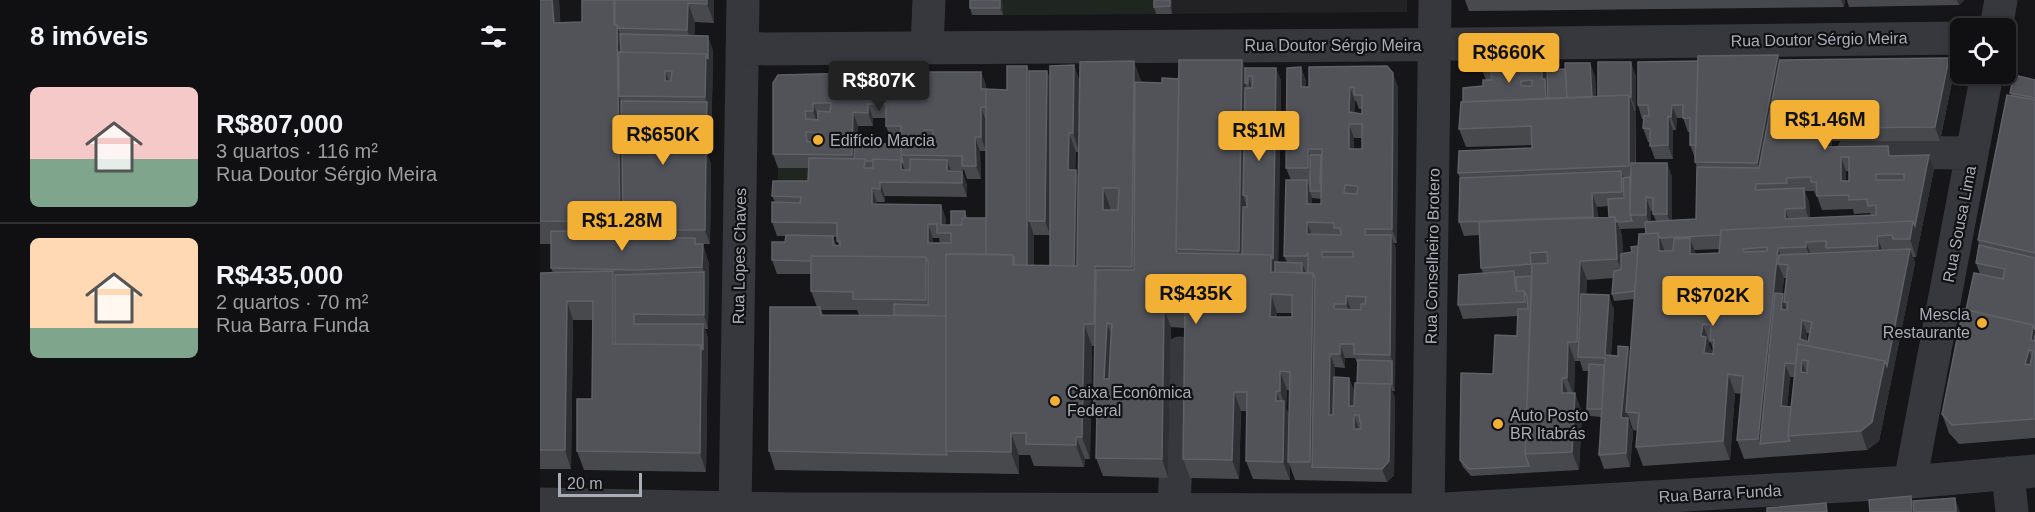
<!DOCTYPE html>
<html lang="pt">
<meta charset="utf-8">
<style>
body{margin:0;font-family:Arial,sans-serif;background:#19191b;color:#f1f3f6;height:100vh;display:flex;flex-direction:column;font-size:22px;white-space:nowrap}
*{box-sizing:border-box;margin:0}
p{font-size:20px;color:#9c9d9f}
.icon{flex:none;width:33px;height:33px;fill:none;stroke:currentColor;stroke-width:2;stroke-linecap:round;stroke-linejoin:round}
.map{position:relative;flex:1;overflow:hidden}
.panel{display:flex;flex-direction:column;background:#101012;width:540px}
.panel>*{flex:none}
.tools{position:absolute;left:1410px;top:18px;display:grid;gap:12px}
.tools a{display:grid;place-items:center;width:66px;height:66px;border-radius:9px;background:#101012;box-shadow:0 3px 9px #0003,0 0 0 2px #303032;font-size:30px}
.scale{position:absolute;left:18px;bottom:15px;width:84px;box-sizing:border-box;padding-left:6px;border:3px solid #a8adb8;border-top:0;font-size:16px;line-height:21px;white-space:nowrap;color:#a8adb8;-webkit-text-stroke:4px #111113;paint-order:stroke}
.price{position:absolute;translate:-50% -51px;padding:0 14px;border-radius:6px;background:#f2b134;color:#111;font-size:20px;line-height:39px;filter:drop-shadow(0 2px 3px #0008)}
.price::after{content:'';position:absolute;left:50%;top:36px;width:18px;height:14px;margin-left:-9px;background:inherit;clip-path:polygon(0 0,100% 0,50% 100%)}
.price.on{background:#222;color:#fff}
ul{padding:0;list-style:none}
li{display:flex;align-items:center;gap:18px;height:150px;padding:0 30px}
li+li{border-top:2px solid #303032}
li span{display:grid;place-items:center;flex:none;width:168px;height:120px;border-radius:9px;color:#555}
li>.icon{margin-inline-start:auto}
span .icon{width:72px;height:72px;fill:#fffc;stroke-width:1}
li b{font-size:26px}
h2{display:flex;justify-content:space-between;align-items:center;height:72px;padding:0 30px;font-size:26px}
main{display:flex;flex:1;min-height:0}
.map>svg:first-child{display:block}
</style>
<main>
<section class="panel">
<h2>8 imóveis<svg class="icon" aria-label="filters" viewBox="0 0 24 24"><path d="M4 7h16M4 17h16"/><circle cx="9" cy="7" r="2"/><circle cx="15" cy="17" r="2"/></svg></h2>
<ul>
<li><span style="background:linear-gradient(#f6c9c9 60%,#7fa58c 0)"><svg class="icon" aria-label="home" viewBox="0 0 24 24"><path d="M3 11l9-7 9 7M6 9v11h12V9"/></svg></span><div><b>R$807,000</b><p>3 quartos · 116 m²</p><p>Rua Doutor Sérgio Meira</p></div></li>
<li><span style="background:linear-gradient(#ffd9b3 75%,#7fa58c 0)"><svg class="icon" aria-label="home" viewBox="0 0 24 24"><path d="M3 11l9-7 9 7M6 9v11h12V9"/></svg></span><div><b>R$435,000</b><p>2 quartos · 70 m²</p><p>Rua Barra Funda</p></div></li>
</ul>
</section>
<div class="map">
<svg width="1495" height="512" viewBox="0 0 1495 512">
<rect width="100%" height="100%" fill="#161618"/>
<!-- built -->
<path fill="#222225" d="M616,0H867V12L616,14Z"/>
<!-- green -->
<path fill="#1e261f" d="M462,0H616V14L463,15Z
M238,168H274L273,195L238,194Z"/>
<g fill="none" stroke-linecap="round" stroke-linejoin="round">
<!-- minor -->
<path stroke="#37383d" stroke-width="33" d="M1456,28L1461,0
M387,48L389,0
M202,49L844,45L1420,38
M1313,152L1432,153
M1468,473L1472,512
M1370,482L1447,74
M0,504L253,509L888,510L1370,482L1495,471
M634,510L640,353
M195,512L203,0
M888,512L895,0"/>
</g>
<!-- wall -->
<path fill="#47494d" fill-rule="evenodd" d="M0,0H19L20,23L42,22V0H174V23L155,22L154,36L173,50L171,153H167L171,164L170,244H157L169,263L168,329H165L168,338L166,472L44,470L37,451L52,399L53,320H33L31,469H0V273H13L11,268V244H0Z
M462,0L463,15H432L430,8Z
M614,0H632V14H616L614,7Z
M925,0H1305L1304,7L929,11Z
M1307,0H1424L1419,5L1309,7Z
M1238,55L1240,60L1414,72L1400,141H1292V147L1352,156L1394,169L1376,257H1373L1375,263L1339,441L1327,450L1204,459L1197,440L1201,394L1195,393L1190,460L1103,466L1096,447L1098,431L1093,430L1088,415L1087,418L1093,432L1090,467L1064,469L1059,455L1061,417L1050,416L1047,409L1049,371H1043L1040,361H1035L1034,393L1042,412L1039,470L931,476L923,467L920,460L953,374L977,336L978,316L923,319L918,305L943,273L941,268L940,235L924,236L919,222L920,178L918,173L992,148V145L926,147L919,129L923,102L943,86L946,80L942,70L1002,63L1007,77L1008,85L1055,76L1056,97L1096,76V111H1095L1096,114V163H1127L1132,177V220L1156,219L1157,167L1155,162V158L1150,145V132H1148L1143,118H1137L1136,130H1133V159H1115L1110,146V142H1108L1103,128V119H1102L1098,105L1158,61ZM1306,171H1309V181H1306ZM1265,191H1274L1276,196H1277L1282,210L1313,209L1314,214L1330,213L1331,215L1270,218L1269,202ZM1069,206V217L1058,218L1057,207ZM1111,211H1113V214L1116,221H1111ZM1106,228V234L1098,246L1092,252L1083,254L1082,236L1080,229ZM1180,249L1179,253L1155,254L1154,250ZM1073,278L1072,294L1074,301L1094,299L1091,354L1078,356H1071L1074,309L1046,294L1047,280ZM1244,278H1246L1244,297L1242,294ZM1267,333L1270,334L1268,342L1267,341ZM1169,342L1171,343L1173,349V354L1169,345ZM1250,377H1254L1251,407H1247Z
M534,65L540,83H622L639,79L705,68H736L741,81L738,262H747L744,256L751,180L746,168L761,67L766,81V87H858L857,243H854L856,249L855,391H852L855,398L854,475L847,482L755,480L750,466V480L713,479L706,461L707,411H701L699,479L650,478L643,459L645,328L631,327L628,478L563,476L556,458L557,421L553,411L558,397L554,386L555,346H552L550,459H545L544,467L494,466L490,455H479V474L235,470L229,451L277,307L271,291V274H237L232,260L245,242L246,236H237L232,222L235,202L232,196L268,181V168H238L233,154V83L372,86L384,82L441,72L446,85V89L467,90L487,66L489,71H507L510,80ZM815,101H816L819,109H822V114L814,113ZM333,118H346V126L351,140H361V144H317L318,126H333ZM814,138H822V149H814ZM440,151H446V218H427L425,211L411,225H406V218L337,204V202H345V196L427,197V185L422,171H411V170H424L427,179H441ZM536,152H539L538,178L535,170ZM772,198L781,199V204H772ZM494,235H510V265H494ZM293,237H297V241L299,246L296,245ZM393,238H399L400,243H393ZM281,310H317L319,315H283ZM737,313H752V317H737ZM805,358H815L818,365L817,383L814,391L809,378L795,377V367L805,368ZM747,390H750L749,415L746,408Z
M1495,80V438L1419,444L1409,433L1402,414L1426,310L1440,274L1436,263L1439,245L1438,240L1471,95L1470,93Z"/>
<!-- shaded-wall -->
<path fill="#2f3033" d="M12,0H19L22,46L14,23Z
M74,0H82L78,28L85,47L79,96L86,115L82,143L87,156L83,230L80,222Z
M167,0H174V23L167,4Z
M460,0H462L463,15L460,8Z
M630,0H632V14L630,6Z
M1301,0H1305L1304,7Z
M1417,0H1424L1419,5Z
M148,3L155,22L154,49L147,30Z
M168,36L173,50L171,153L166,139L167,102L165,97L166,54Z
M1238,55L1245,74L1224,182L1217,163Z
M1409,58L1414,72L1400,141L1395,127Z
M702,60L713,89V96L708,83H705L710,96L707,196L703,195L708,209L702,259L699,251Z
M594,61L602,83L600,289L592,267Z
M1091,62L1096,76V111L1091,97Z
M1002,63L1007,77V84L1010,92L1009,110L1002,79Z
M1050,63L1055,76L1057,116L1052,102Z
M534,65L540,84L539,152L533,133Z
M487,66L494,85L489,221L494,235V280L487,269Z
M761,67L766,81V101L761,87Z
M736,68L741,81L738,283L731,272Z
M125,71L132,89L125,81Z
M507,71L512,84L510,235L505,221Z
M362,72L367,86H361Z
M441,72L446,85V102L441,89Z
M853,73L858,87L857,243L852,229Z
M810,87L815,101L814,125L809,112Z
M1089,95L1096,114L1095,184L1089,166Z
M273,103L278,117V125L273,111Z
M328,104L333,118V126L328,113Z
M1132,105L1137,118L1136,130L1131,117Z
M441,107L446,121V151L441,137Z
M313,112L318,126L317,161H314L312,155Z
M1252,114L1257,128H1252Z
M1128,116L1133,130V159L1128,145Z
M809,124L814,138V163L809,149Z
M1287,128L1292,141V161L1287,147Z
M384,130L389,143L384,139Z
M529,133L536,152L535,189L528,170Z
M435,137L440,151L441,179L436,166Z
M768,149L773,162V181L768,168Z
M166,151L171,164L170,244L165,230Z
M1389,155L1394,169L1376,257L1370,239Z
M1301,157L1306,171V195L1301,181Z
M361,160L366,173L365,184L361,170Z
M407,160L412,173V184L407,171Z
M1127,163L1132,177V228L1127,214Z
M536,170L542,189L541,288L534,270Z
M422,171L427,185V197L422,183Z
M1081,171L1086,185L1087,205L1082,192Z
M767,180L771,191H770L772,198V217L767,204Z
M340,182L345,196V202L340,189Z
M332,188L337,202V217L332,204Z
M563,188L571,210H563Z
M1264,188L1269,202L1270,222L1265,208Z
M1052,193L1057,207L1058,230L1053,217Z
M1106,197L1111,211V228L1106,215Z
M401,205L406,218V233L401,225Z
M1245,209L1250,223L1245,219Z
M1075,217L1082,236L1084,277L1077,259Z
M767,222L772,236L767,234Z
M388,224L393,238V256L388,243Z
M1118,233L1125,252L1119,251Z
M851,235L856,249L855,368L850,355Z
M1337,236L1344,255L1345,264L1338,246Z
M1150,238L1157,257L1150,254Z
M1266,242L1273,260V265L1266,247Z
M163,244L169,263L168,329L164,315V272L162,267Z
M1238,248L1244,265L1238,264L1244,278L1226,443L1220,444L1218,439Z
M1370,249L1375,263L1339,441L1327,450L1321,431Z
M386,257L393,276V318L386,300Z
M1040,261L1047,280L1044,357H1042L1037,342Z
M762,263L765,270V291L762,284Z
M555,266L563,288L562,346L554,324Z
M73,271L80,289V349L73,344Z
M974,271L979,284L978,298L976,291Z
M773,273L780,292L772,467L770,462Z
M731,294L737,313V336L730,317Z
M1243,294L1246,302H1244L1248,312L1241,309Z
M1069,295L1074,309L1070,369L1065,355Z
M806,296L811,310V317L806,304Z
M27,301L33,320L31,469L25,450Z
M624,309L631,327L628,478L622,459Z
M1262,320L1267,333L1266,350L1260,339Z
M567,323L574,342L571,398L564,379Z
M163,324L168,338L166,472L160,453L161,345Z
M544,324L552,346L550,459L542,437Z
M1163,324L1169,342V345L1173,355L1164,353L1161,336Z
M1493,325L1495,330V353L1491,340Z
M1028,342L1035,361L1034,396L1027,378Z
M800,344L805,358V368L800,354Z
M1088,347L1093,360L1086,412L1088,415L1086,431L1081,418Z
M1489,350L1495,368L1485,364Z
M790,354L795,367L794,429L789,415Z
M1262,360L1268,378L1267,391L1258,364Z
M852,361L855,368V391L852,384Z
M1245,363L1250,377L1246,420L1241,406Z
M740,371L747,390L746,408L751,419L748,462L750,466V480L743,462L744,403L740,391Z
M1188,374L1195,393L1190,460L1183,441Z
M809,378L814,391V420L809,406Z
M1022,378L1029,396L1022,393Z
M850,384L855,398L854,475L847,482L842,469Z
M736,391L743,409L736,401Z
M694,392L701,411L699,479L692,460Z
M1035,393L1042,412L1039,470L1032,452Z
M814,415L819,429H814Z
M1088,418L1093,432L1090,467L1086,453Z
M471,433L479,455V474L471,452Z
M536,437L545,459L544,467L536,445Z
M1415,498L1420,512H1416Z"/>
<!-- building -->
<path fill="#525359" stroke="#5f6168" stroke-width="1.5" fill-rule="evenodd" d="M0,0H12L14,23L42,22V0H74V25H77L80,222L0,221Z
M75,0H167V4L148,3L147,30L78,28L77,25H75Z
M430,0H460V8H430Z
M614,0H630V6L614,7Z
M80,34L168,36V59L166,54L81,52Z
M79,52L166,54L165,97L79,96ZM125,71H132L131,81H125Z
M1238,55L1217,163L1155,162L1158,56Z
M1409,58L1395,127L1287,128V147L1348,146L1349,156L1389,155L1375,226L1373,221L1181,230V235L1120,238L1118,233L1106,234L1105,222L1156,219L1157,167L1219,168L1240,60ZM1252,114H1258L1257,128H1252ZM1301,157H1309V181H1301ZM1336,174H1364V180H1336ZM1271,177V182H1276L1277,196L1309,195V200L1327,199L1328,206L1336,205V215L1245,219V209L1265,208L1264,188L1215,190L1216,184L1247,183L1246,178Z
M639,60H702L699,251L636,249Z
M594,61L592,267L555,266L554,324H544L542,437H536V445L486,444V433H471V452L406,451V254L473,255V265L537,266L540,62ZM563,188H579L578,210H563Z
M1158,61L1156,145H1150V118H1143V105H1132L1131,117L1128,116V145L1110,146V129L1103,128L1104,116H1109L1108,105H1098V62Z
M1058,62H1091V97H1089V95L1058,96Z
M1002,63V79H1005L1006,99L923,102V88L943,86V80H952L951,69L942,70V64ZM992,80V86H981V81Z
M1025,63H1050L1052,97L1027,98Z
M534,65L533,133H529L528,170H536L534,266H510V66Z
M467,66H487V265H474V258L473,255L446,254V89L467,90Z
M847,66L853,73L852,229H825V235H851L850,355L814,354V344H800V354H790L789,415H793L794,377L809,378V406H814L815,383L850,384L849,461L842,469L772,467L775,278L773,273H768V252L766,256H744L746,180H767V204H781L782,149H768V168H746L747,68L761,67V87H769V67ZM810,87H814V95H822V114L809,112ZM809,124H822V149H809ZM805,185L818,186L817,194L804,193ZM767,222L794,223V228H800L801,235L767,234ZM782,252H813V257H782ZM806,296L826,297L825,304H821V310L794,309V304H806ZM814,415H819L820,422L821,423V429H814Z
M705,68H736L733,259L731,255L702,254L703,207H707V196L703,195L705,88H712L713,76H708V83H705Z
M1025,69L1027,98L1008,99L1007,70Z
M489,71H507L505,221H489Z
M362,72L361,86H372V82H384L385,72H441V89H448H446V107H441V137H435L436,166H422V156L361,155V126H346V104H328V113L313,112L312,155L233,154V83L238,75ZM273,103H291L290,112L278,111V120L266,119L265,111H273ZM384,130H393V139H384ZM266,132L280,133V142H267Z
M1474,75L1495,80V98L1470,93Z
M622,78L639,79L636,249L637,253L731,255V272L773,273L770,462H748L750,372L740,371V391H736V401H744L743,462L706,461L707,392H694L692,460L643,459L645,309H624L622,459L556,458L557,411H553L554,397H558V387L554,386L556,270H594L595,82L622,83ZM731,294L752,295V317H730ZM567,323L572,324L571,336L569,379H564Z
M1089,95V166L918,173L919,151L992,148L991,126L919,129L921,102Z
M1467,95L1495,100V253L1438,240Z
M81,101L167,102L166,139L144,138L143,144H149V150L166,151L165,230H83L82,147L101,148V144L82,143ZM104,137H115L114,144L104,143Z
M315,144H361V155L363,162H361V160L333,159V161H325V159H314Z
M770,155H781L780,184H781V191H770Z
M269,158L325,159L324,168H333V159L361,160V170H370V159L407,160V171H422V183L340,182V189L332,188V204L401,205V225H422V218H446V254H406V316L354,315V304L388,305V262L386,257L271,256V261L232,260V242H245L246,235L293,236V245L300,246V241H297V223L232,222V202L260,203L261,197L232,196L233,181H268ZM388,224H397V233H411V243H388Z
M1091,163H1127V214H1113V198L1106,197V215H1090Z
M1081,171L1082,192L1052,193L1053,217L919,222L920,178Z
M1090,177V215L1092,221L1077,222L1075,217H1069L1068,199L1084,198L1083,178Z
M411,211H425V218H422V225H411Z
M1075,217L1077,259L1040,261L1037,342H1028L1027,378H1022V393H1035L1032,452L985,454L992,264L1008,263L1007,252L990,253L991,264L941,268L939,222Z
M1373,221L1370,239H1353L1352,235L1337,236L1338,246L1286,248V241L1266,242V247L1238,248L1218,439L1197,440L1203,376L1188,374L1183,441L1096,447L1099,413L1086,412L1099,234L1118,233L1119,251H1133L1134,239L1150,238V254H1158L1179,253L1181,230ZM1227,247V251L1204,252L1203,249ZM1163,324L1171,325L1170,340H1174L1173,354L1164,353L1166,337L1161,336Z
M11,231L96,232V238H155V244H163L162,267L96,270L11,268Z
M1439,245L1495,258V330L1493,325L1426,310L1434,273L1463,279L1465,269L1436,263Z
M1098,246L1095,291L1072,294L1074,271L1081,270V254L1092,252L1091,247Z
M1370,249L1347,366L1345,361L1258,344L1256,364L1245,363L1241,406L1251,407L1248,436L1250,441L1220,444L1235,293L1243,294L1241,309L1247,310L1248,302H1244L1248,265L1238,264L1239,255ZM1262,320L1272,322L1268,342L1260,339Z
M271,256L386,257V300L313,299V292L271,291Z
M735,262L762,263V273L735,272Z
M73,271V344L161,345L160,453L37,451V399H52L53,301H27L25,450H0V273Z
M974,271L976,291H984L985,302L918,305L919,275Z
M164,272V315L94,314V324H163V350L161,345L75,344V275Z
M992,276L985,454L989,466L929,469L920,460L921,373L953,374L955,335L977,336L978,309H988L987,297L984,291H977L976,277Z
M1041,294L1069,295L1065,355L1078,356V346L1088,347L1081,418H1088L1086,453L1059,455L1065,358L1038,357Z
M230,307H280L281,315L406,316V451L407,455L229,451Z
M1423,309L1493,325L1491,340L1494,341L1495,335V419L1412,425L1402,414ZM1489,350L1493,351L1490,365L1485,364Z
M1258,344L1345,361L1332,422L1321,431L1248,436ZM1262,360L1268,361L1267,373L1261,372Z
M818,360L852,361V384L817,383Z
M1049,364L1064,365L1062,409H1047Z
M1371,496L1372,512H1330L1329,500Z
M1415,498L1416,512H1374L1373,501Z
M1286,503L1287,512H1227V508Z"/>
<!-- markers -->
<g fill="#f2b134" stroke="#111113" stroke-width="2">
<circle cx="278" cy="140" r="6"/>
<circle cx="1442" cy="323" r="6"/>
<circle cx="515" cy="401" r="6"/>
<circle cx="958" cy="424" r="6"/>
</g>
<g text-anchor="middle" stroke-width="4.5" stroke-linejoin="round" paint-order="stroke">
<!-- street labels -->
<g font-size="16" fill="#a8adb8" stroke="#111113">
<text transform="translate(1279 39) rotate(-1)" y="6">Rua Doutor Sérgio Meira</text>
<text x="793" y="51">Rua Doutor Sérgio Meira</text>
<text transform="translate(1419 224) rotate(-79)" y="6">Rua Sousa Lima</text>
<text transform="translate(199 256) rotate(-89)" y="6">Rua Lopes Chaves</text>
<text transform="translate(892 256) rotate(-89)" y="6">Rua Conselheiro Brotero</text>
<text transform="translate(1180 493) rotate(-3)" y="6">Rua Barra Funda</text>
</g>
<!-- poi labels -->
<g font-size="16" fill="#a8adb8" stroke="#111113" text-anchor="start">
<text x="290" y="146">Edifício Marcia</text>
<text x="1430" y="320" text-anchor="end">Mescla<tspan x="1430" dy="18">Restaurante</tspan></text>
<text x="527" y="398">Caixa Econômica<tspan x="527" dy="18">Federal</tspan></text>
<text x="970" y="421">Auto Posto<tspan x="970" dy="18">BR Itabrás</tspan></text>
</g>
</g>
</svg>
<div class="tools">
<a><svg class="icon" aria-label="locate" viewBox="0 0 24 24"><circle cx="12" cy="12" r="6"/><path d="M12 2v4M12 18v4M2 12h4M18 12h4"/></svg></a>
</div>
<div class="scale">20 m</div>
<b class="price" style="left:969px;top:84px">R$660K</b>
<b class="price on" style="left:339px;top:112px">R$807K</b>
<b class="price" style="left:1285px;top:151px">R$1.46M</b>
<b class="price" style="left:719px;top:162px">R$1M</b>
<b class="price" style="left:123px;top:166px">R$650K</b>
<b class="price" style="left:82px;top:252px">R$1.28M</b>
<b class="price" style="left:656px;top:325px">R$435K</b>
<b class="price" style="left:1173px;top:327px">R$702K</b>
</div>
</main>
